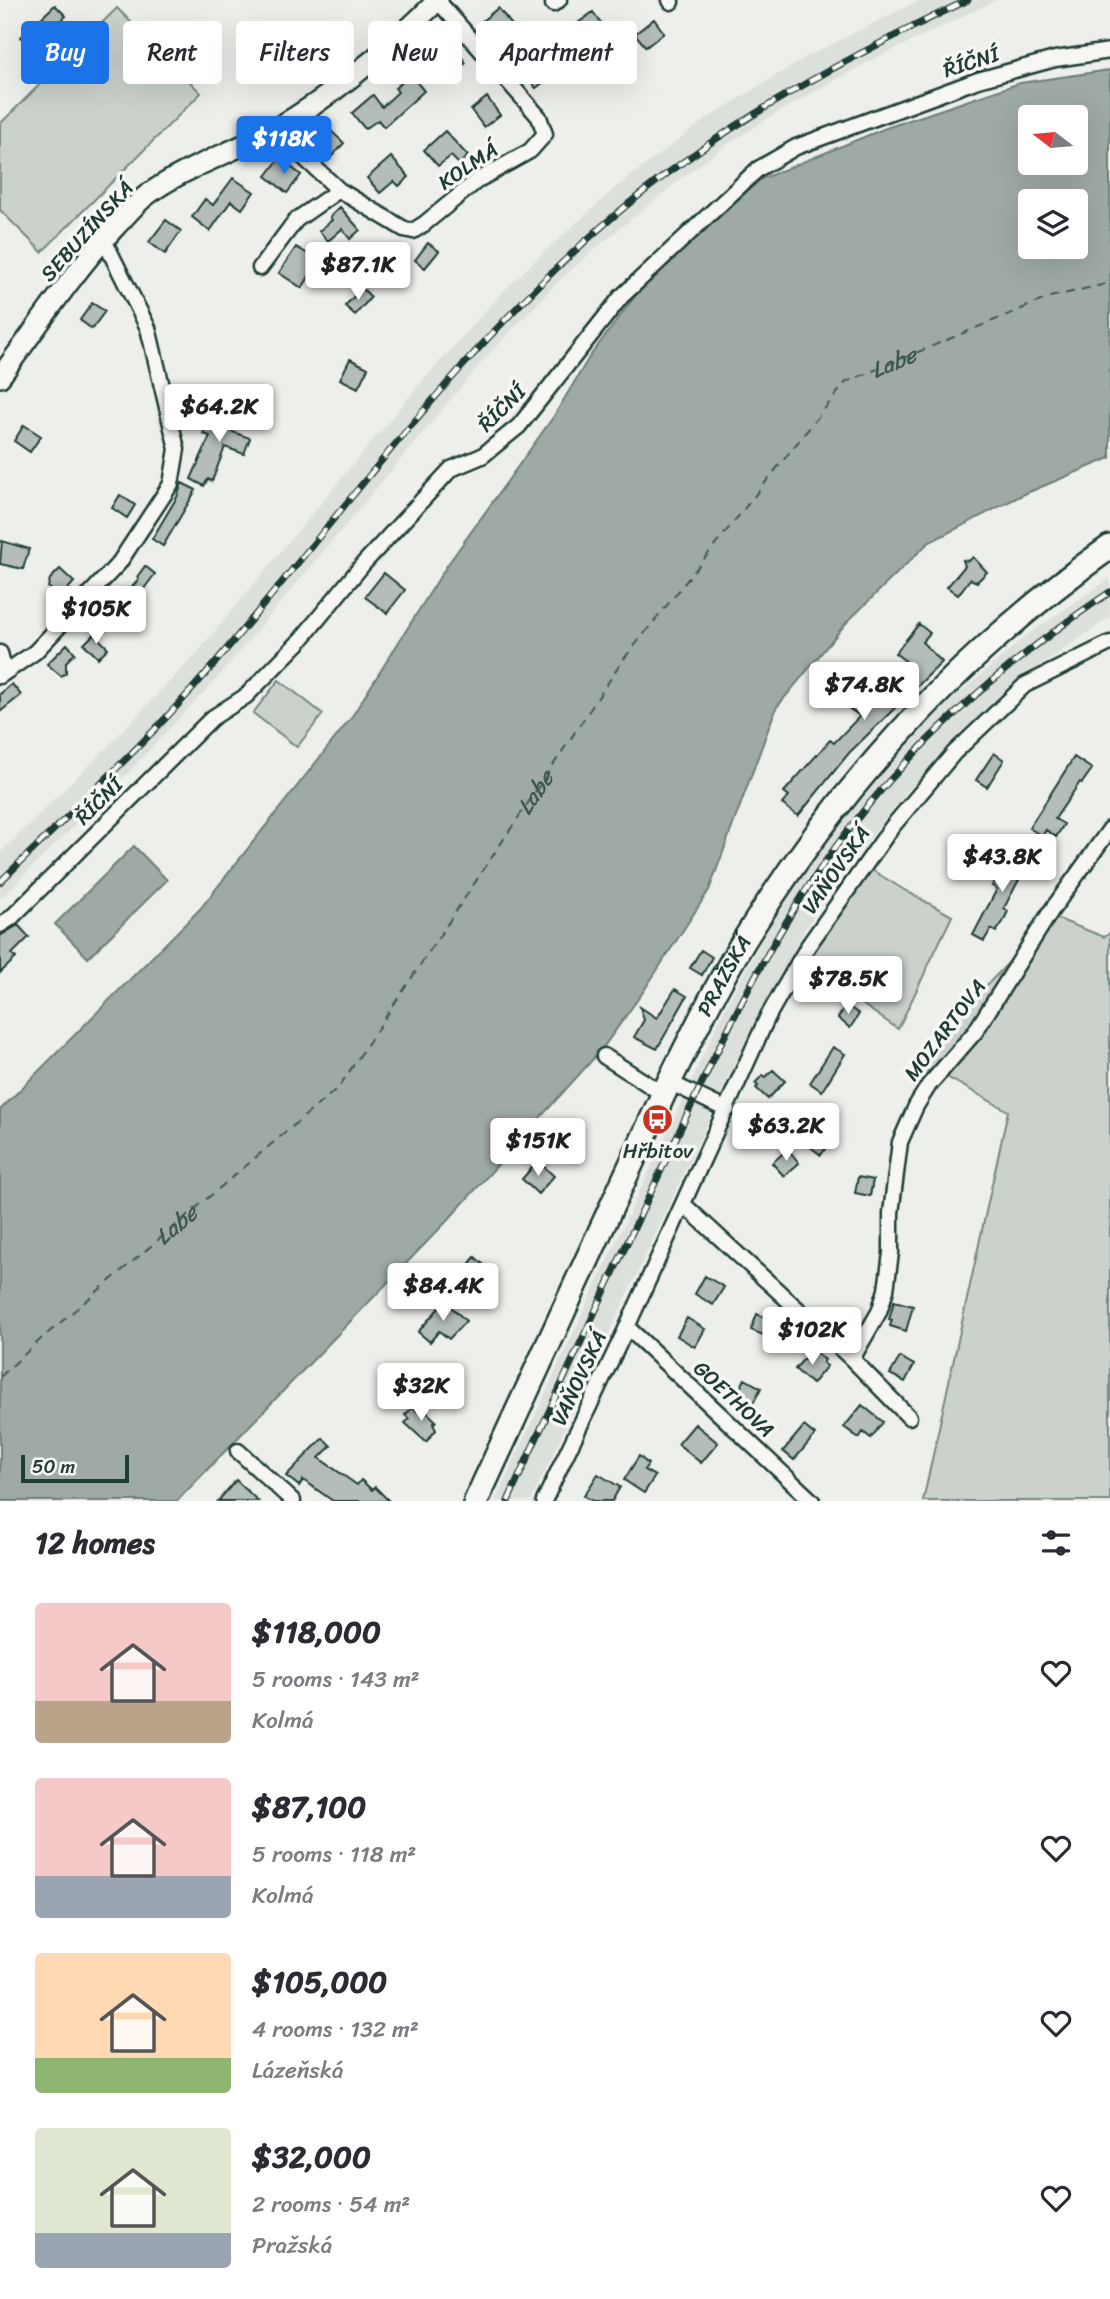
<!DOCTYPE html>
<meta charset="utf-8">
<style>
body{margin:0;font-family:Sriracha,sans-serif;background:#f2f2f3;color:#2b2b33;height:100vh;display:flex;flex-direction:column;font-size:26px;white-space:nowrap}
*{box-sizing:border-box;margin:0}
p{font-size:23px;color:#7c7c81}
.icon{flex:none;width:38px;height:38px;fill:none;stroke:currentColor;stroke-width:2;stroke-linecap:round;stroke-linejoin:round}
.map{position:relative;height:1501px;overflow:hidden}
.sheet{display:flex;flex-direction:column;background:#fff;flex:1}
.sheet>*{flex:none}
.banner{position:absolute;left:21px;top:21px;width:700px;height:63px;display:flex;gap:14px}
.needle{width:46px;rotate:286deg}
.buttons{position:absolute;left:1018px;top:105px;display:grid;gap:14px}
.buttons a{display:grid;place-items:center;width:70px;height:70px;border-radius:7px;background:#fff;box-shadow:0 7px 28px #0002;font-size:35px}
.scale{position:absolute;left:21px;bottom:18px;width:108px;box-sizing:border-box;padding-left:7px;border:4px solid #1f3d34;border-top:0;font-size:19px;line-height:24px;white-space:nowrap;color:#1f3d34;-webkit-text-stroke:5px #f6f6f2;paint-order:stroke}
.price{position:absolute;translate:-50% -60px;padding:0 16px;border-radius:7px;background:#fff;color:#222;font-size:23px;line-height:46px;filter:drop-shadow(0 2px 4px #0008)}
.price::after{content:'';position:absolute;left:50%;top:42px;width:21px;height:16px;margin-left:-10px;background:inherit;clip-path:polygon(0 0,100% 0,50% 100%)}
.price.current{background:#1a73e8;color:#fff}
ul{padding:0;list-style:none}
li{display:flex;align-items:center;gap:21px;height:175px;padding:0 35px}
li span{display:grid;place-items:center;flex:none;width:196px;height:140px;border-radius:7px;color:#555}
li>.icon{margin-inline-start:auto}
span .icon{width:84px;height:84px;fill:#fffc;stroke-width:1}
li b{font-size:30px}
h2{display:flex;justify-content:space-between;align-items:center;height:84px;padding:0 35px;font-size:30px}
.tag{padding:0 24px;border-radius:7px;background:#fff;box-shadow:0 7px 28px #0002;font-size:24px;line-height:63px}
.tag.current{background:#1a73e8;color:#fff}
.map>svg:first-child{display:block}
</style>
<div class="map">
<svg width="1110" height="1501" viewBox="0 0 1110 1501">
<rect width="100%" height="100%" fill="#edefea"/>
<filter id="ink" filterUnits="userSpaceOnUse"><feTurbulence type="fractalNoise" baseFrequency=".0143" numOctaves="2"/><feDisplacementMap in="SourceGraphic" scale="14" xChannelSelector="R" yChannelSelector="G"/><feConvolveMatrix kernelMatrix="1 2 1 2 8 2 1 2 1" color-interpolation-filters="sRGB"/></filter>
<g filter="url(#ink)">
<!-- built -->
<path fill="#dce0db" d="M920,0H997L872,60L775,114L725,146L682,178L597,247L556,284L482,362L219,676L125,776L0,899V853L102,752L195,655L418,386L496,299L534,261L615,188L706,119L806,57Z
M1110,578V617L1046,662L972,726L909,790L853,859L826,897L802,934L754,1023L531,1501H495L725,1008L774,917L799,879L827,839L884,769L949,702L1026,636Z"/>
<!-- green -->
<path fill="#cbd2cc" stroke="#758880" stroke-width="2" d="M117,8L201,93L42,252L0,210V124Z
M279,680L323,714L297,747L253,713Z
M867,867L906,891L952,916L898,1029L803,963Z
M1053,917L1104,937L1110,933V1501H923L1008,1111L943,1075L913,1067L946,1027Z"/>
<!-- water -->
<path fill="#9faaa4" stroke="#6c7e77" stroke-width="2" fill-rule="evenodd" d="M1110,70V458L1022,495L928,543L847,622L776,708L709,890L643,992L602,1049L448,1220L177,1501H0V1110L200,909L351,718L446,567L554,416L590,356L648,279L761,179L886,128L1020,83ZM1031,117H1076V163H1031ZM1031,201H1076V247H1031Z
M134,846L167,880L88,958L55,924Z"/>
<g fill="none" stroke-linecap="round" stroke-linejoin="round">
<!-- ferry -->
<path stroke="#3f5850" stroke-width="2" stroke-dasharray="9 7" stroke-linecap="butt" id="s1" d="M0,1377L41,1339L339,1087L623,660L846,382L1050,297L1110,283"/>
</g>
<!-- building -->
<path fill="#b4bdb8" stroke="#1f3d34" stroke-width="2" d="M55,5L66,16L32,48L21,37Z
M498,8L512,25L494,39L481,22Z
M593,12L605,28L582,45L570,29Z
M654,19L664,33L646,47L635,34Z
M447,47L453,54L457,51L466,63L448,77L433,58Z
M538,56L553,75L536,88L521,70Z
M411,75L424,91L384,127L378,120L365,129L352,113L373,95L382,107L398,92L395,88Z
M487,97L500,115L484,127L471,110Z
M329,129L344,143L332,156L317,142Z
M445,131L468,156L459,164L451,156L438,166L424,150Z
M391,157L409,177L399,186L394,181L380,193L367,178Z
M280,158L301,175L287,193L266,176Z
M233,178L254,192L242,209L231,201L210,231L192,217L205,199L213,205Z
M340,207L360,230L350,239L342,229L328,241L319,231L332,220L330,217Z
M166,220L181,231L165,254L149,242Z
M428,243L439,251L425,268L415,260Z
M296,247L317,259V264L302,288L279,273Z
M362,288L371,297L355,315L345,306Z
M92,303L105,311L92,329L80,320Z
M350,359L368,368L358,388L340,379Z
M223,399L237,403L227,430L250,438L244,454L225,447L212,481L208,479L204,486L191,479L210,436L203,434L207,423L214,425Z
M24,425L41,436L30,452L14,441Z
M182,483L196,490L163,546L152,539L177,497Z
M120,495L135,505L127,518L112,508Z
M2,541L29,549L23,569L0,564Z
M973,557L987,572L977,582L970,579L958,595L947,587L965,566L963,560L969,561Z
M145,566L155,574L140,594L144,597L135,607L124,597L139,579L137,577Z
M60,569L74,582L61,597L48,587L50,579Z
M384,573L405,590L387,613L365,597Z
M919,624L930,633L922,642L942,662L849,753L798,816L782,804L789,796L784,792L830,740L834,743L860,716L850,709L862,697L873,706L879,700L882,703L900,684L898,682L903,678L898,673L908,663L895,653Z
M94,634L108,648L98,658L84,644Z
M67,644L75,653L66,662V673L61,676L47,664Z
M12,684L21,695L0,712V694Z
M994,753L1004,760L987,787L976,780Z
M1074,757L1092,769L1082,783L1080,782L1055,819L1064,824L1056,837L1046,830L1042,836L1029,828Z
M1017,848L1031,857L1004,908L1008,911L1003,922L996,932L991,929L984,941L973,935L997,889L992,886Z
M18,925L29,937L12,954L16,958L0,973V936Z
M701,950L712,957L702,975L690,968Z
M675,989L687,996L657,1049L634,1037L644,1020L640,1007L657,1018Z
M846,1005L859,1014L850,1028L838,1018Z
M833,1047L845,1054L822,1091L810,1083Z
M773,1070L785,1081L768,1099L756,1088L758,1086L755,1083L763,1075L766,1077Z
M798,1124L827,1146L821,1155L791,1132Z
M788,1149L799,1163L784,1176L772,1163Z
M538,1161L554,1176L538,1194L522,1179Z
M858,1177L873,1180L870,1196L855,1193Z
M475,1257L493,1273L479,1288L462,1273Z
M705,1276L724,1287L713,1305L695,1294Z
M445,1301L466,1321L449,1339L439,1331L430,1342L418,1332Z
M894,1301L913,1306L906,1331L890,1326L892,1320L889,1319Z
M765,1313L776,1317L768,1337L751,1330L757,1314L764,1317Z
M687,1318L705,1329L695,1347L677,1336Z
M815,1351L825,1360L823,1363L827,1366L812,1384L795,1369L808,1354L811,1357Z
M900,1357L914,1365L905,1382L890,1374Z
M745,1379L761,1388L749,1411L733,1402Z
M862,1405L883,1422L871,1438L863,1432L859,1438L844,1427Z
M413,1407L417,1411L421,1407L436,1421L433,1424L436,1430L426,1442L405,1423L409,1419L405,1415Z
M695,1424L718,1443L701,1463L678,1444Z
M804,1426L815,1435L794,1460L783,1451Z
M323,1438L331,1446L319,1458L357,1485L361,1480L372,1490L375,1487L389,1501H333L303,1480L299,1486L286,1476Z
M639,1456L648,1464L644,1470L655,1476L644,1493L624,1480Z
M598,1474L620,1487L612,1501H593L584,1496Z
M236,1480L258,1501H218Z"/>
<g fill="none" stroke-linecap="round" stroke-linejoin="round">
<defs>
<path id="street" d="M670,0L671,2
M553,4L559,0
M274,130L339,190L404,229L413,231L424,224L478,180L530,151L545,134L539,117L438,1
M260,268L296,220L339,190
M0,653L5,672
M0,676L35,652L119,563L171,484L177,449L148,328L104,240
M0,925L11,918L212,718L246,696L299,642L364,563L451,469L482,456L519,426L621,297L758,169L796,147L978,80L1055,59L1110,51
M604,1056L663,1094
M669,1082L727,1110
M683,1204L852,1359L909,1417
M627,1327L812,1501
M852,1359L879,1312L886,1290L891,1253V1213L900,1142L916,1106L929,1085L975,1032L1051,911L1110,829
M238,1451L293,1501
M544,1501L627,1327L768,1016L808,946L892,827L954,753L1025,685L1110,643"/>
<path id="secondary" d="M0,377C38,326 73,272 117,225C127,215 136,203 147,195C186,166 233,153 275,129C336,94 389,49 438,0"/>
<g id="primary">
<path id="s2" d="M476,1501L669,1082C696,1028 722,974 755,923C848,776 968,648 1110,547"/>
</g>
</defs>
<!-- street casing -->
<use href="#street" stroke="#1f3d34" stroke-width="19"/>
<!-- secondary casing -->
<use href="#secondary" stroke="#1f3d34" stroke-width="24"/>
<!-- primary casing -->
<use href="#primary" stroke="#1f3d34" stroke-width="28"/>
<!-- street -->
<use href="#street" stroke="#f6f6f2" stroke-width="14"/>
<!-- secondary -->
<use href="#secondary" stroke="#f6f6f2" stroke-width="19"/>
<!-- primary -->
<use href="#primary" stroke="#f6f6f2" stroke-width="23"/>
<defs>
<path id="rail" d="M0,882C72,811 149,741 214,664C346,509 470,335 627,205C732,119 846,58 968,0
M508,1501C559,1388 612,1275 665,1162C722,1039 778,915 865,809C935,724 1019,653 1110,592"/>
</defs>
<!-- rail casing -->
<use href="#rail" stroke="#1f3d34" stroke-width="7"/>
<!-- rail -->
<use href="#rail" stroke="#f6f6f2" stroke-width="4.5" stroke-dasharray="13" stroke-linecap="butt"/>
</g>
</g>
<!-- icons -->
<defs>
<symbol id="bus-disc" viewBox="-11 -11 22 22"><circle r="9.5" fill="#c8321e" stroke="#f6f6f2"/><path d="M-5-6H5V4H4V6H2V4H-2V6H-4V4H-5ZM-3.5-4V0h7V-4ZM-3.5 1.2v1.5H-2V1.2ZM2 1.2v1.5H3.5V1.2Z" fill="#fff"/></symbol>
</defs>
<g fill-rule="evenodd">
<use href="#bus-disc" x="640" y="1102" width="35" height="35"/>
</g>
<g text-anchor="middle" stroke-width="7" stroke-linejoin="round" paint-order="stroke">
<!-- street labels -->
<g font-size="21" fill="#1f3d34" stroke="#f6f6f2">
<text transform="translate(971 62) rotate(-18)" y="7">ŘÍČNÍ</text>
<text transform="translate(468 166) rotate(-34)" y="7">KOLMÁ</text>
<text transform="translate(87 231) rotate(-48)" y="7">SEBUZÍNSKÁ</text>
<text transform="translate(502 408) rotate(-45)" y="7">ŘÍČNÍ</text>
<text transform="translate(99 801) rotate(-45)" y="7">ŘÍČNÍ</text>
<text transform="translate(836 870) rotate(-55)" y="7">VAŇOVSKÁ</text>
<text dy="7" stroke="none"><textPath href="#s2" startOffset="581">PRAŽSKÁ</textPath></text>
<text transform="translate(945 1030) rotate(-53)" y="7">MOZARTOVA</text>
<text transform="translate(579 1378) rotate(-65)" y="7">VAŇOVSKÁ</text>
<text transform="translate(734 1399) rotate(43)" y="7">GOETHOVA</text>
</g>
<!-- poi labels -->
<g font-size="21" fill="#1f3d34" stroke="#f6f6f2">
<text x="658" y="1158">Hřbitov</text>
</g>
<!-- water labels -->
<g font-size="23" font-style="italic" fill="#3f5850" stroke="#f6f6f2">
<text dy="8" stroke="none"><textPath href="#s1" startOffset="1367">Labe</textPath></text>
<text dy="8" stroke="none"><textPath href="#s1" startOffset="800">Labe</textPath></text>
<text dy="8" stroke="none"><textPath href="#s1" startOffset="233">Labe</textPath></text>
</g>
</g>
</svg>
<div class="buttons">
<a><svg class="needle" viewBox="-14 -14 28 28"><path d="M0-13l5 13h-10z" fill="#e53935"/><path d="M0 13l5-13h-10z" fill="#7c7c81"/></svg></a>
<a><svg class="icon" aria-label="layers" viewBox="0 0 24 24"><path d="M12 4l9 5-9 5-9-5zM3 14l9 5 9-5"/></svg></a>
</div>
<div class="scale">50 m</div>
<b class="price current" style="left:284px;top:176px">$118K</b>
<b class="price" style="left:358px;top:302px">$87.1K</b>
<b class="price" style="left:219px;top:444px">$64.2K</b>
<b class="price" style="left:96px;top:646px">$105K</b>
<b class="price" style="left:864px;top:722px">$74.8K</b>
<b class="price" style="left:1002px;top:894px">$43.8K</b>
<b class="price" style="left:848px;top:1016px">$78.5K</b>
<b class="price" style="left:786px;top:1163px">$63.2K</b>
<b class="price" style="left:538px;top:1178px">$151K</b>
<b class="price" style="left:443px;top:1323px">$84.4K</b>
<b class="price" style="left:812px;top:1367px">$102K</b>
<b class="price" style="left:421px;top:1423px">$32K</b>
<div class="banner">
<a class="tag current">Buy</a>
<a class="tag">Rent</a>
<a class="tag">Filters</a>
<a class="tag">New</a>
<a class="tag">Apartment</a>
</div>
</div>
<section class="sheet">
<h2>12 homes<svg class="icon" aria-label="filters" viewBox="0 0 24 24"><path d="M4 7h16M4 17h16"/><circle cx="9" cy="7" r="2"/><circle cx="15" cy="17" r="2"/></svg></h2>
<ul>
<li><span style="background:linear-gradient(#f6c9c9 70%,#b9a48a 0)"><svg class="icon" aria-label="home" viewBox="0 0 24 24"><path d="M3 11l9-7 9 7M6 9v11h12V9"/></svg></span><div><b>$118,000</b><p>5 rooms · 143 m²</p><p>Kolmá</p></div><svg class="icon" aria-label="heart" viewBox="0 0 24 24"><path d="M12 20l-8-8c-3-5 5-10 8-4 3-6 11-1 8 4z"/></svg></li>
<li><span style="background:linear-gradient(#f6c9c9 70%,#9aa5b1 0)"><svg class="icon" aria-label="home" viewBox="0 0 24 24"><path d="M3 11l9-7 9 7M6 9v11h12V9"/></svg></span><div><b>$87,100</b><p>5 rooms · 118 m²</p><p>Kolmá</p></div><svg class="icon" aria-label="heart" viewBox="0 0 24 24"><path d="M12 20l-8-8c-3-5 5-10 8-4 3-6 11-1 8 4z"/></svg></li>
<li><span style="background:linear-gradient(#ffd9b3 75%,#8fb573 0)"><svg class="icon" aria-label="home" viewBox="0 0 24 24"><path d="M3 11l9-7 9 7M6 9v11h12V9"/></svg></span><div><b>$105,000</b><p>4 rooms · 132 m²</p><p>Lázeňská</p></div><svg class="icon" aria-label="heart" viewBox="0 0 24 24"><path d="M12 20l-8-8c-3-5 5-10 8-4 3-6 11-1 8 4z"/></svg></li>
<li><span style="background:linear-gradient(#dfe7d0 75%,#9aa5b1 0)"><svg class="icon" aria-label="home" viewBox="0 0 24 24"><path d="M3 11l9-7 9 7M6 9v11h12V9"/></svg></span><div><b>$32,000</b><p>2 rooms · 54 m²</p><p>Pražská</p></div><svg class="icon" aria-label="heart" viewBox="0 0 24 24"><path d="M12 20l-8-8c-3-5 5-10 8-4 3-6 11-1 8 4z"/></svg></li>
</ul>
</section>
